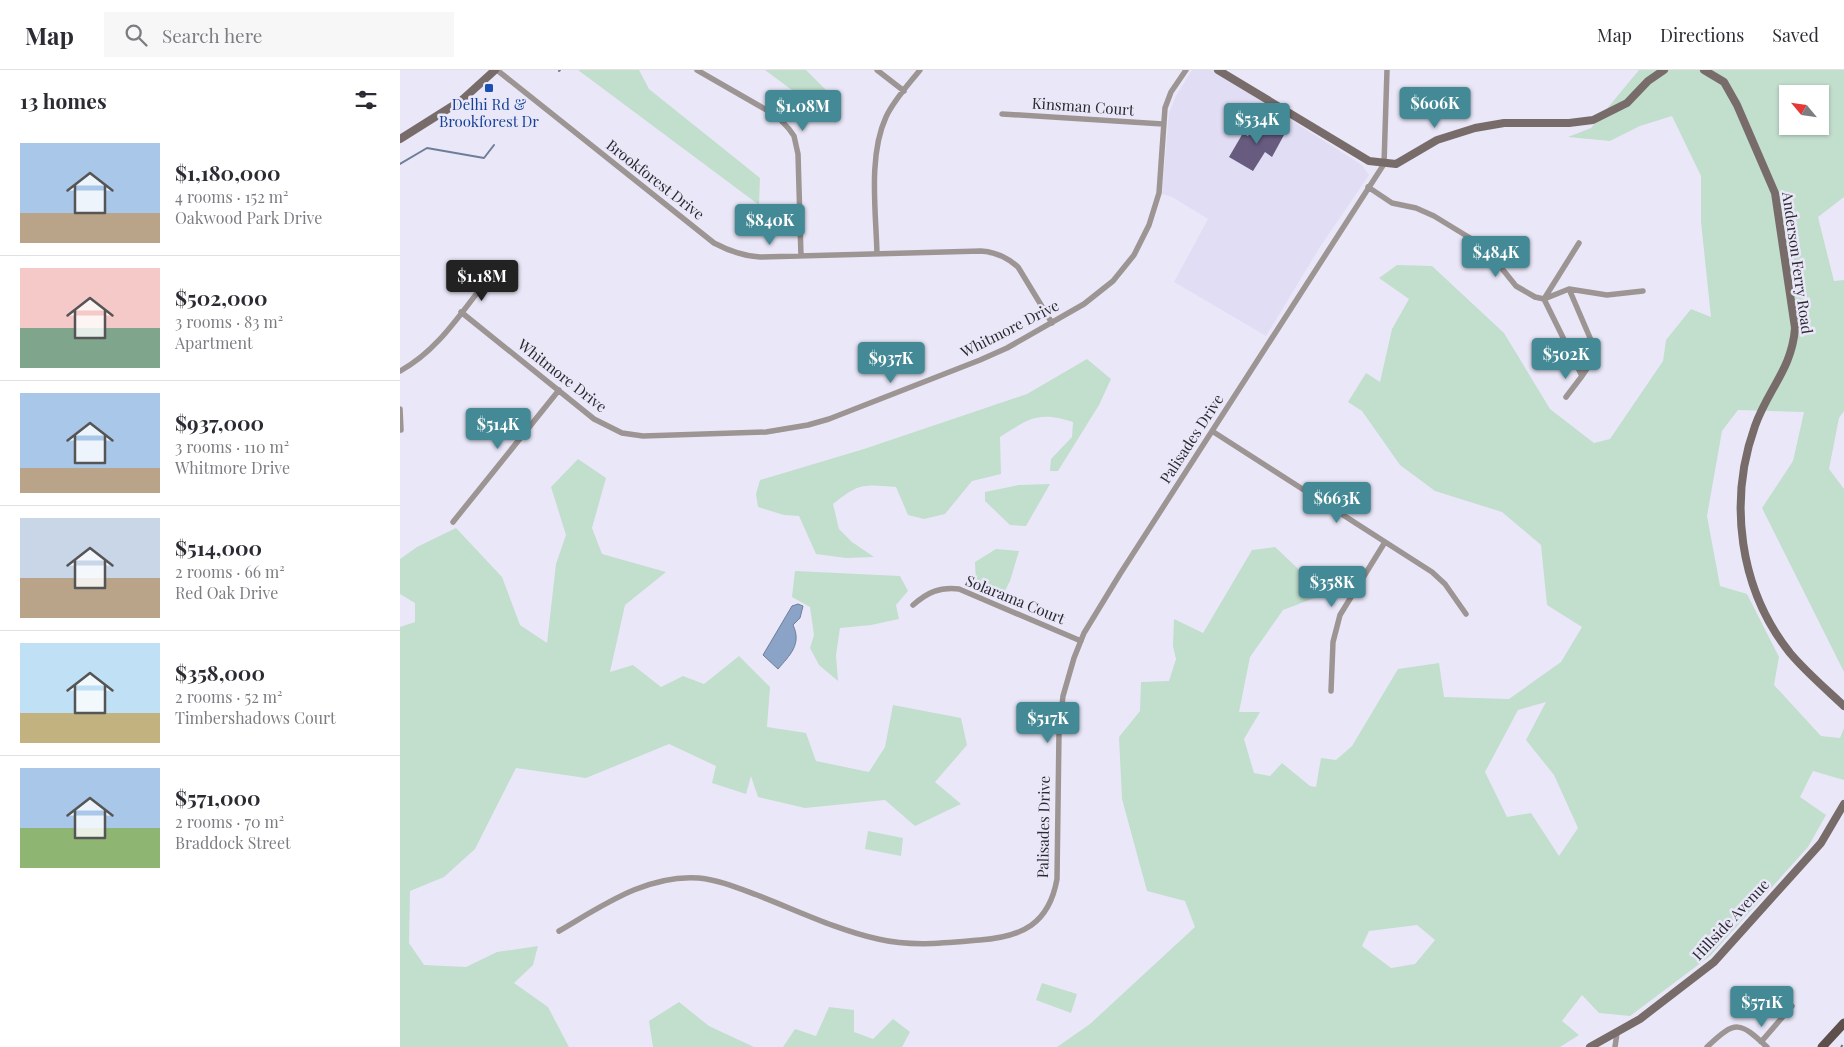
<!DOCTYPE html>
<meta charset="utf-8">
<style>
body{margin:0;font-family:"Playfair Display",serif;background:#f7f7f7;color:#2b2b33;height:100vh;display:flex;flex-direction:column;font-size:19px;white-space:nowrap}
*{box-sizing:border-box;margin:0}
p{font-size:16px;color:#7c7c81}
.icon{flex:none;width:28px;height:28px;fill:none;stroke:currentColor;stroke-width:2;stroke-linecap:round;stroke-linejoin:round}
.map{position:relative;flex:1;overflow:hidden}
.drawer{display:flex;flex-direction:column;background:#fff;width:400px}
.drawer>*{flex:none}
.needle{width:32px;rotate:299deg}
.tools{position:absolute;left:1379px;top:15px;display:grid;gap:10px}
.tools a{display:grid;place-items:center;width:50px;height:50px;border-radius:0px;background:#fff;box-shadow:0 1px 4px #0004;font-size:25px}
.price{position:absolute;translate:-50% -42px;padding:0 11px;border-radius:5px;background:#448a96;color:#fff;font-size:16px;line-height:32px;filter:drop-shadow(0 1px 2px #0008)}
.price::after{content:'';position:absolute;left:50%;top:30px;width:15px;height:11px;margin-left:-8px;background:inherit;clip-path:polygon(0 0,100% 0,50% 100%)}
.price.on{background:#222;color:#fff}
ul{padding:0;list-style:none}
li{display:flex;align-items:center;gap:15px;height:125px;padding:0 20px}
li+li{border-top:1px solid #e1e1e2}
li span{display:grid;place-items:center;flex:none;width:140px;height:100px;border-radius:0px;color:#555}
li>.icon{margin-inline-start:auto}
span .icon{width:60px;height:60px;fill:#fffc;stroke-width:1}
li b{font-size:21px}
h2{display:flex;justify-content:space-between;align-items:center;height:60px;padding:0 20px;font-size:21px}
header{display:flex;align-items:center;gap:30px;box-sizing:border-box;height:70px;padding:0 25px;background:#fff;border-bottom:1px solid #e1e1e2}
header strong{font-size:24px}
nav{display:flex;gap:28px;margin-inline-start:auto;font-size:18px}
.search{width:350px;height:45px;background:#f7f7f7;display:flex;align-items:center;gap:12px;box-sizing:border-box;padding:0 18px;border-radius:0px;color:#7c7c81;font-size:19px}
main{display:flex;flex:1;min-height:0}
.map>svg:first-child{display:block}
</style>
<header>
<strong>Map</strong>
<div class="search"><svg class="icon" aria-label="search" viewBox="0 0 24 24"><circle cx="10" cy="10" r="6"/><path d="M15 15l6 6"/></svg>Search here</div>
<nav><a>Map</a><a>Directions</a><a>Saved</a></nav>
</header>
<main>
<section class="drawer">
<h2>13 homes<svg class="icon" aria-label="filters" viewBox="0 0 24 24"><path d="M4 7h16M4 17h16"/><circle cx="9" cy="7" r="2"/><circle cx="15" cy="17" r="2"/></svg></h2>
<ul>
<li><span style="background:linear-gradient(#a9c7e8 70%,#b9a48a 0)"><svg class="icon" aria-label="home" viewBox="0 0 24 24"><path d="M3 11l9-7 9 7M6 9v11h12V9"/></svg></span><div><b>$1,180,000</b><p>4 rooms · 152 m²</p><p>Oakwood Park Drive</p></div></li>
<li><span style="background:linear-gradient(#f6c9c9 60%,#7fa58c 0)"><svg class="icon" aria-label="home" viewBox="0 0 24 24"><path d="M3 11l9-7 9 7M6 9v11h12V9"/></svg></span><div><b>$502,000</b><p>3 rooms · 83 m²</p><p>Apartment</p></div></li>
<li><span style="background:linear-gradient(#a9c7e8 75%,#b9a48a 0)"><svg class="icon" aria-label="home" viewBox="0 0 24 24"><path d="M3 11l9-7 9 7M6 9v11h12V9"/></svg></span><div><b>$937,000</b><p>3 rooms · 110 m²</p><p>Whitmore Drive</p></div></li>
<li><span style="background:linear-gradient(#c9d6e8 60%,#b9a48a 0)"><svg class="icon" aria-label="home" viewBox="0 0 24 24"><path d="M3 11l9-7 9 7M6 9v11h12V9"/></svg></span><div><b>$514,000</b><p>2 rooms · 66 m²</p><p>Red Oak Drive</p></div></li>
<li><span style="background:linear-gradient(#bfe0f5 70%,#c2b280 0)"><svg class="icon" aria-label="home" viewBox="0 0 24 24"><path d="M3 11l9-7 9 7M6 9v11h12V9"/></svg></span><div><b>$358,000</b><p>2 rooms · 52 m²</p><p>Timbershadows Court</p></div></li>
<li><span style="background:linear-gradient(#a9c7e8 60%,#8fb573 0)"><svg class="icon" aria-label="home" viewBox="0 0 24 24"><path d="M3 11l9-7 9 7M6 9v11h12V9"/></svg></span><div><b>$571,000</b><p>2 rooms · 70 m²</p><p>Braddock Street</p></div></li>
</ul>
</section>
<div class="map">
<svg width="1444" height="977" viewBox="0 0 1444 977">
<rect width="100%" height="100%" fill="#eae8f8"/>
<!-- built -->
<path fill="#e0ddf4" d="M792,0H812L962,95L969,105L920,177L866,266L774,212L808,149L772,127L762,124L769,43L776,26Z"/>
<!-- green -->
<path fill="#c2decd" fill-rule="evenodd" d="M178,0H239L249,19L360,108L359,135Z
M365,0H406L441,35L436,53Z
M1239,0H1444V127L1418,147L1434,211L1444,210V341L1439,348L1429,399L1444,419V602L1362,438L1393,391L1404,342L1338,340L1322,361L1307,446L1320,516L1347,524L1379,587L1374,615L1421,666L1440,668L1444,658V710L1413,701L1400,727L1426,745L1408,777L1310,886L1230,946L1199,943L1182,925L1162,951L1179,965L1160,977H657L690,954L795,857L785,831L747,821L722,729L719,667L740,641L741,612L769,611L776,589L773,576L774,549L803,563L852,480L875,477L925,524L883,540L850,587L839,642H860L844,669L854,703L870,706L882,693L910,716L916,717L921,688L936,690L952,676L998,599L1039,593L1044,627L1109,629L1161,592L1182,557L1147,535L1141,475L1102,442L1035,421L1000,395L962,341L948,332L966,303L980,312L992,259L1009,229L979,208L997,195L1032,196L1104,263L1150,339L1194,373L1210,369L1263,291L1266,270L1291,239L1311,247L1301,152V106L1272,46L1240,56L1210,71L1168,67L1191,58ZM1388,24H1420V56H1388ZM1146,632L1126,670L1154,705L1178,758L1159,786L1131,743L1107,747L1085,702L1118,640ZM1017,855L1035,870L1015,894L991,898L962,876L969,861Z
M687,289L711,309L699,335L658,401H650L651,389L672,367L673,352C638,341 630,348 600,367L601,404L572,411L545,444L524,449L508,445L496,417C463,414 459,413 433,434L439,459L452,472L474,487L446,488L416,484L399,446L384,445L358,437L356,424L360,410L464,379L627,324Z
M178,389L206,408L192,458L202,484L266,502L225,535L210,602L233,595L261,617L283,606L304,614L339,586L370,617L367,657L406,663L416,691L469,702L485,677L493,635L561,648L567,675L535,712L561,734L515,756L485,730L405,738L358,727L351,706L346,724L312,713L316,696L269,674L186,708L116,698L75,779L44,807L10,821L9,873L24,895L66,897L97,882L138,876L133,895L114,913L148,937L169,977H0V557L15,552V533L0,524V489L17,477L56,458L102,507L120,555L147,573L156,494L166,465L151,417Z
M650,414L626,456L610,455L585,431V422L619,415Z
M596,479L619,481L610,511L601,529L576,513L575,492Z
M395,501L500,506L508,521L496,535L499,549L471,555L440,558L436,585L438,611L419,595L410,578L414,565L410,537L392,527Z
M468,761L503,768L501,786L465,779Z
M642,913L677,924L671,943L636,930Z
M279,932L309,956L354,977H253L249,951Z
M429,937L454,940V962L473,969L493,949L510,962L502,977H383L395,959L416,966Z"/>
<!-- water -->
<path fill="#8ba3c7" stroke="#6e7e99" d="M398,534L403,536L400,548L393,555C402,574 390,585 378,599L363,585L392,536Z"/>
<g fill="none" stroke-linecap="round" stroke-linejoin="round">
<!-- stream -->
<path stroke="#6e7e99" stroke-width="2" d="M159,1L160,0
M0,94L27,78L84,88L94,75"/>
</g>
<!-- building -->
<path fill="#675b80" d="M857,50L866,55L868,50L874,54L872,58L884,65L872,87L865,82L853,101L829,87L843,63L848,66Z"/>
<g fill="none" stroke-linecap="round" stroke-linejoin="round">
<!-- street -->
<path stroke="#9d9593" stroke-width="5.5" d="M97,0L314,173C329,181 343,186 360,187L581,181C596,182 607,187 618,197L652,253
M297,0L377,46L389,59L394,66L398,84L401,186
M477,0L504,21
M602,44L763,54
M968,117L992,133L1016,138L1034,146L1070,168L1091,185L1116,216L1135,227L1144,229L1169,219L1207,225L1243,221
M477,184C476,142 468,86 486,47C494,30 508,15 520,0
M1169,219L1197,284L1182,306L1144,229L1179,173
M61,242L194,349L222,363L243,366L366,362L408,355L429,349L580,290L607,278L684,234L713,211L734,185L749,155L759,123L765,38L771,22L786,0
M0,301C38,281 62,241 88,209
M1166,327L1182,306
M0,339L1,360
M812,361L1032,502L1045,514L1066,544
M53,452L159,320
M513,535C528,522 539,517 559,519L681,571
M931,621L933,572L940,545L985,472
M159,861C202,836 247,804 299,808C319,810 338,818 357,825C396,840 437,860 478,869C512,877 545,873 580,870C622,867 649,854 657,809L659,662L663,626L674,588L684,563L720,504L984,94L987,0
M1361,972L1392,936
M1215,977L1217,963
M1307,977C1336,949 1340,952 1367,977"/>
<!-- secondary -->
<path stroke="#776c69" stroke-width="8" d="M818,0L969,91L996,94L1037,70L1075,58L1104,53H1169L1193,50L1227,33L1248,11L1264,0
M1304,0L1324,12L1337,35L1375,123L1395,258C1392,299 1368,319 1355,356C1328,431 1339,519 1390,583C1406,602 1426,619 1444,636
M0,69L62,30L95,0
M1190,977L1240,949L1314,892L1421,773L1444,734"/>
<!-- primary -->
<path stroke="#5d504c" stroke-width="9" d="M1422,977L1444,953"/>
<!-- rail -->
<path stroke="#6f6e77" stroke-width="2" stroke-dasharray="2.5 5" stroke-linecap="butt" d="M1441,977L1444,973"/>
</g>
<!-- markers -->
<rect fill="#1a4fb4" stroke="#eae8f8" stroke-width="2" x="84" y="13" width="10" height="10" rx="2.5"/>
<g text-anchor="middle" stroke-width="5" stroke-linejoin="round" paint-order="stroke">
<!-- transit labels -->
<g font-size="15" fill="#164399" stroke="#eae8f8">
<text x="89" y="40">Delhi Rd &amp;<tspan x="89" dy="17">Brookforest Dr</tspan></text>
</g>
<!-- street labels -->
<g font-size="15" fill="#2a292f" stroke="#eae8f8">
<text transform="translate(683 37) rotate(4)" y="5">Kinsman Court</text>
<text transform="translate(255 110) rotate(38)" y="5">Brookforest Drive</text>
<text transform="translate(1397 193) rotate(82)" y="5">Anderson Ferry Road</text>
<text transform="translate(610 259) rotate(-27)" y="5">Whitmore Drive</text>
<text transform="translate(162 306) rotate(38)" y="5">Whitmore Drive</text>
<text transform="translate(792 369) rotate(-57)" y="5">Palisades Drive</text>
<text transform="translate(615 530) rotate(22)" y="5">Solarama Court</text>
<text transform="translate(644 757) rotate(-89)" y="5">Palisades Drive</text>
<text transform="translate(1331 850) rotate(-47)" y="5">Hillside Avenue</text>
</g>
</g>
</svg>
<div class="tools">
<a><svg class="needle" viewBox="-14 -14 28 28"><path d="M0-13l5 13h-10z" fill="#e53935"/><path d="M0 13l5-13h-10z" fill="#7c7c81"/></svg></a>
</div>
<b class="price" style="left:1035px;top:59px">$606K</b>
<b class="price" style="left:403px;top:62px">$1.08M</b>
<b class="price" style="left:857px;top:75px">$534K</b>
<b class="price" style="left:370px;top:176px">$840K</b>
<b class="price" style="left:1096px;top:208px">$484K</b>
<b class="price on" style="left:82px;top:232px">$1.18M</b>
<b class="price" style="left:1166px;top:310px">$502K</b>
<b class="price" style="left:491px;top:314px">$937K</b>
<b class="price" style="left:98px;top:380px">$514K</b>
<b class="price" style="left:937px;top:454px">$663K</b>
<b class="price" style="left:932px;top:538px">$358K</b>
<b class="price" style="left:648px;top:674px">$517K</b>
<b class="price" style="left:1362px;top:958px">$571K</b>
</div>
</main>
